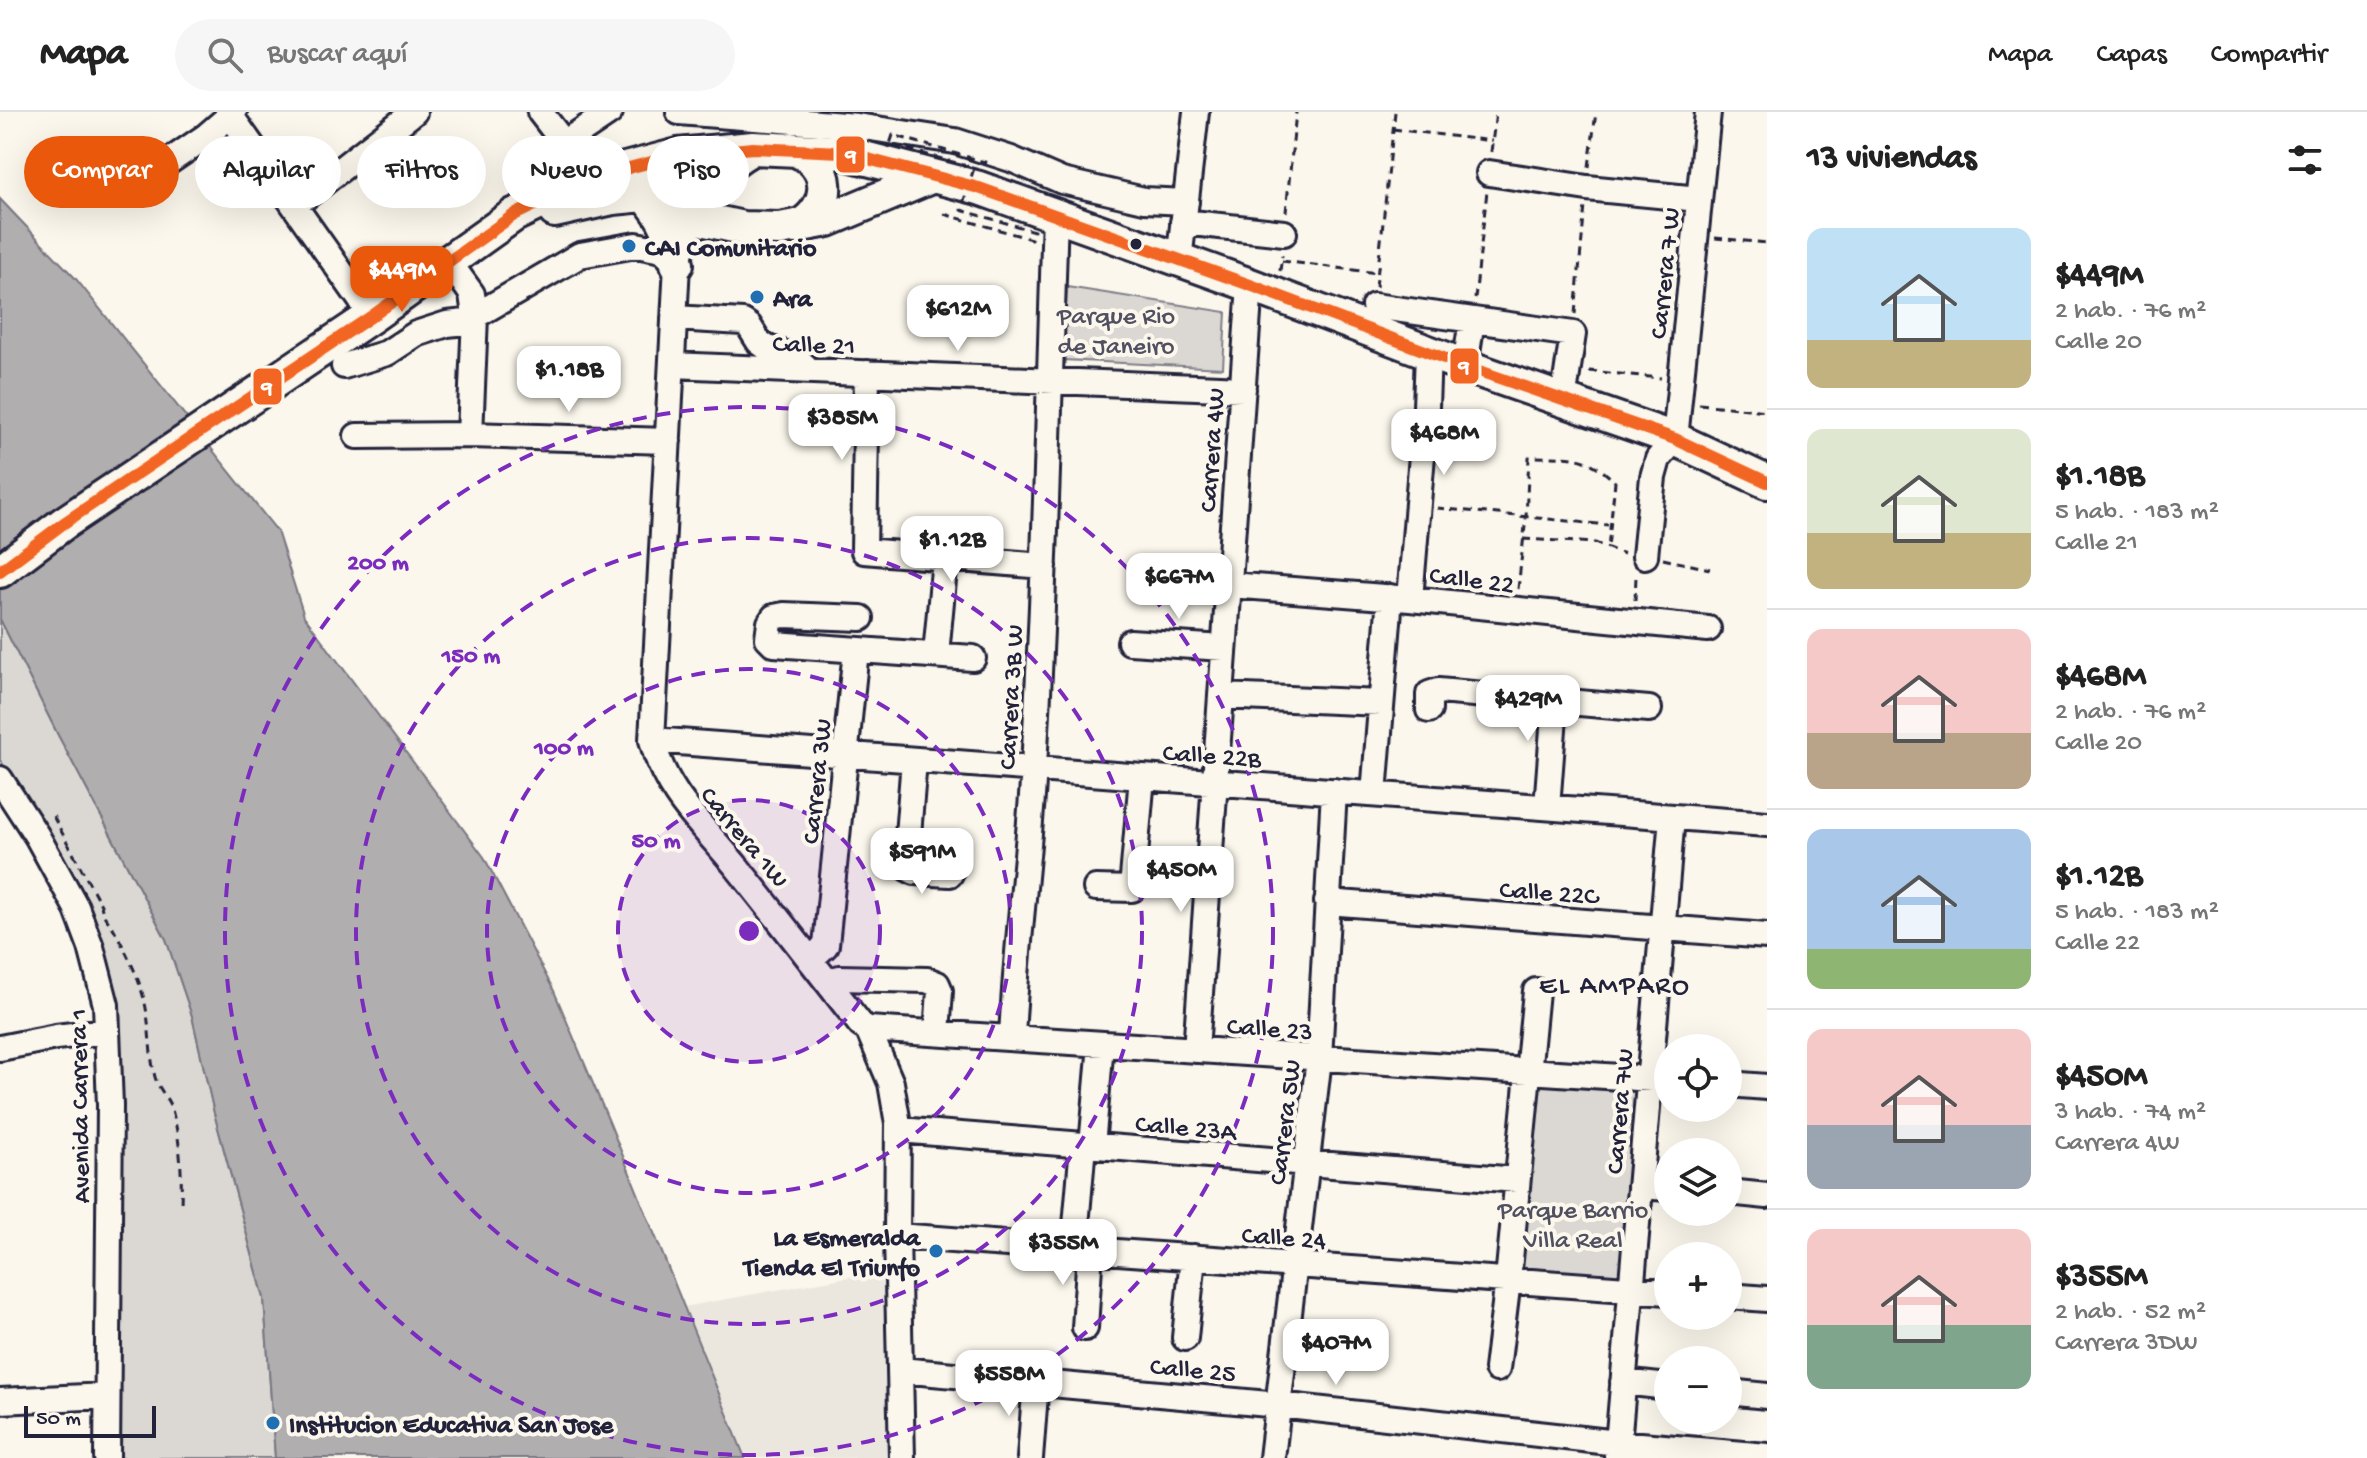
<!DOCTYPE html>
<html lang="es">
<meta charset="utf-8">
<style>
body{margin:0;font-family:"Gochi Hand",sans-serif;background:#f6f6f6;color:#222;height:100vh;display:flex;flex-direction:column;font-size:30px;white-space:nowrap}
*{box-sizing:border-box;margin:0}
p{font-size:26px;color:#767676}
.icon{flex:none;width:44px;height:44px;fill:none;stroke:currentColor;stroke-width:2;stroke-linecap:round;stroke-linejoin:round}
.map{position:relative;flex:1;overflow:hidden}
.details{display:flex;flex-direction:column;background:#fff;width:600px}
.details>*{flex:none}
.banner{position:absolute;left:24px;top:24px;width:760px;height:72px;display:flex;gap:16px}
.tools{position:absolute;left:1654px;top:922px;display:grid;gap:16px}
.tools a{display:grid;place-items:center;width:88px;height:88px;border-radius:50%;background:#fff;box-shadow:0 8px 32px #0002;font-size:40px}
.scale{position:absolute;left:24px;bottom:20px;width:132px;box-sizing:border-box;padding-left:8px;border:4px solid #22223b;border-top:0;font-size:22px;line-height:28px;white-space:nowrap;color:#22223b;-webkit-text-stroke:6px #fbf7ec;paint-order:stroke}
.price{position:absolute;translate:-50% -68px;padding:0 18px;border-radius:16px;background:#fff;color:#222;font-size:26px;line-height:52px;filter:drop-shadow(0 2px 4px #0008)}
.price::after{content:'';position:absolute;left:50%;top:48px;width:24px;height:18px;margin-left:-12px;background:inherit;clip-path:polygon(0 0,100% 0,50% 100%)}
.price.current{background:#ea580c;color:#fff}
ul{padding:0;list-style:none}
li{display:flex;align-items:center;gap:24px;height:200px;padding:0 40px}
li+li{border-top:2px solid #e0e0e0}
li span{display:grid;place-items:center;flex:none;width:224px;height:160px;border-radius:16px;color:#555}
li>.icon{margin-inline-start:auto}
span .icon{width:96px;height:96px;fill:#fffc;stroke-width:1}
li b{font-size:34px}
h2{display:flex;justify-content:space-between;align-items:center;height:96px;padding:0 40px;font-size:34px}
.pill{padding:0 28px;border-radius:36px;background:#fff;box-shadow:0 8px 32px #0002;font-size:28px;line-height:72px}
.pill.current{background:#ea580c;color:#fff}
header{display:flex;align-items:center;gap:48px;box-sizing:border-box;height:112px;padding:0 40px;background:#fff;border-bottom:2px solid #e0e0e0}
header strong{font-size:38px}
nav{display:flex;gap:44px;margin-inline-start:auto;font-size:28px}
.search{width:560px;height:72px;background:#f6f6f6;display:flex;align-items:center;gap:20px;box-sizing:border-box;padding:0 28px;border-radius:44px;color:#767676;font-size:30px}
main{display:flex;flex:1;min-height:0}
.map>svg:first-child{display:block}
</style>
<header>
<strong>Mapa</strong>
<div class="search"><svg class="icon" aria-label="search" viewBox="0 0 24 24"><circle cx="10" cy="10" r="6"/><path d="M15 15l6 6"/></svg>Buscar aquí</div>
<nav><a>Mapa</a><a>Capas</a><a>Compartir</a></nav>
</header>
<main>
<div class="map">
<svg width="1767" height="1346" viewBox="0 0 1767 1346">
<rect width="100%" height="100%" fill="#fbf7ec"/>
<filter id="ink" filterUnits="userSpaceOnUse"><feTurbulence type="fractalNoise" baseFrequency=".0125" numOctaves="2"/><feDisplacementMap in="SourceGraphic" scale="16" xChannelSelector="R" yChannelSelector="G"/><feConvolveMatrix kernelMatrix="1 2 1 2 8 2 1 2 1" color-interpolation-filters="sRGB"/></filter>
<g filter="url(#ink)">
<!-- built -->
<path fill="#ebe7df" d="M881,1159L885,1187L892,1346H745L683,1195Z"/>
<!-- green -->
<path fill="#dbd8d3" stroke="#7e7d87" stroke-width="2" d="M1067,175L1226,200L1223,256L1063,248Z
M0,507L58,623L166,827L192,904L214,1001L264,1186L275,1346H120L117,902L70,760L47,715L0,648Z
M1533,972L1635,978L1620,1170L1516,1162Z"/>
<!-- water -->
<path fill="#b1aeb0" stroke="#787681" stroke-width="2" d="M0,87L76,167L277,419L304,504L484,745L554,879L610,1012L745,1346H275L264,1186L214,1001L192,904L166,827L58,623L0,507Z"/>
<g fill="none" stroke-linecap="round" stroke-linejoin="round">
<defs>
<path id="minor" d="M228,0L372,204
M540,0L591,66
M679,0L857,14L955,29L1011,47L1062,69L1144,88L1186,90
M564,31L610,0
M1489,61L1587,76L1699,87
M145,66L205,25L234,0
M295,93L414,0
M692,105L677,152L652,628C666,684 705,715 740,759C781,810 821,862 861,913L868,917L891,971L898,1012L897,1124L902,1346
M1183,110L1284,121
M1179,149L1196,0
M444,152L459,164L472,182L475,204L470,323
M1374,194L1573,222L1563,289
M475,204L580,143L636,133L662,138L677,152
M674,206L743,210L749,214L759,230L766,235L796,246L809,258
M672,253L1243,277
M344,254L387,241L416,222L447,212L475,209
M1465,254L1472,208
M867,261L864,439L1044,454
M357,324L470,323L668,329
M1645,444L1653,365L1658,347L1675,327L1708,0
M1229,473L1410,487L1708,517
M1410,487L1426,295L1428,240
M861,506L784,503L774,505L770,511L768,526L774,532L973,546
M1130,530L1224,536
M936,542L945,447
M1221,584L1381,591
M1429,598V582L1438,579L1649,597
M652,628L1767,712
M914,648L906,748L907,756L915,760L950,762
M0,667L37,724L76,795L91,835L106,893L110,993L107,1346
M1374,682L1390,485
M1547,695L1555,591
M1096,776L1132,777L1142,665
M1327,790L1767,824
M810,848L826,833L856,538
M830,872L839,866L927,868L937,872L940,879L937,921
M868,917L1668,968
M1012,926C1016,835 1029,745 1034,654C1045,470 1049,286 1055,102
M0,936L56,925L107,919
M1196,938L1250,173
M1728,972L1767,975
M899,1018L1517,1068
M1092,1034L1101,932
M1640,1074L1668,1076
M1728,1080L1767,1084
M897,1124L1668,1180
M1074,1137L1083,1033
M1728,1184L1767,1187
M1085,1216L1090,1138
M1185,1226L1193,1145
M1497,1257L1508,1168L1536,879
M900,1258L1279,1293L1618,1331L1767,1344
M1623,1270L1668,1275
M1728,1280L1767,1284
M0,1289L107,1284
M1617,1344L1672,705
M1030,1346L1036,1269
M1272,1346L1319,946L1334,679"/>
<path id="major" d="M792,37C834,50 834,95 798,115
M646,84C665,105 673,125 677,152
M555,99L613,86L644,83L692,105L743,116L780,117L828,108L933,64
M692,105C705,75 722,53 751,37
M0,459L64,411L372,204L514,103L591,66L678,43L753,36L841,40L979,76L1250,173L1465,254L1675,327L1767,370"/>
</defs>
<!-- minor casing -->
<use href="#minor" stroke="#22223b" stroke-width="30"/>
<!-- major casing -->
<use href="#major" stroke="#22223b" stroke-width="38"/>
<!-- path -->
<path stroke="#22223b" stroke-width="3" stroke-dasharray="8 6" stroke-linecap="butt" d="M1393,17L1492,29
M1491,40L1496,0
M1589,55L1596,0
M1286,100L1296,0
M1715,126L1767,131
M1282,149L1378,161
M1280,159L1282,143
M1376,175L1395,0
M1475,187L1487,79
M1575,202L1585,94
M1589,259L1661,266
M1699,292L1767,299
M1437,396L1608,413
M1523,427L1595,431L1624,442
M1663,447L1710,457
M1518,477L1526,405L1529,345C1569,346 1585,340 1615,370L1608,436
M1635,488L1636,464
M53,704L101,793C104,809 108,806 115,819C125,838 136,859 142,880C151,908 148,937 155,965C158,976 168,986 172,998C181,1029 182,1062 181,1095"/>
<!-- minor -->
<use href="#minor" stroke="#fbf7ec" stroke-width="24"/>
<!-- major -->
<use href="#major" stroke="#fbf7ec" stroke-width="32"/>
<!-- path-bridge -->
<path stroke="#22223b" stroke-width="3" stroke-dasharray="8 6" stroke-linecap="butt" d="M944,102L1031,127L1034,119L961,98L974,56L890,32L893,23L988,51"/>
<defs>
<path id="bus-1" d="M0,459L64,411L372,204L514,103L591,66L678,43L753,36L841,40L979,76L1250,173L1465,254L1675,327L1767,370"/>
</defs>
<!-- bus-1 casing -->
<use href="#bus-1" stroke="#fbf7ec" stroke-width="18"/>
<!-- bus-1 -->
<use href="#bus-1" stroke="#f26522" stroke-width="12"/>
</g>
</g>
<!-- distance rings -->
<circle cx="749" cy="819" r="131" fill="#7b2cbf" fill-opacity=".12"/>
<g fill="none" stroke="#7b2cbf" stroke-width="4" stroke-dasharray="14 10">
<circle cx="749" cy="819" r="131"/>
<circle cx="749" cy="819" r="262"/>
<circle cx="749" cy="819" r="393"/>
<circle cx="749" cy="819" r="524"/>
</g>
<!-- markers -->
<circle fill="#22223b" stroke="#fbf7ec" stroke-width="3" cx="1136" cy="132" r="7"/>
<g fill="#1f6fb2" stroke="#fbf7ec" stroke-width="3">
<circle cx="629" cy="134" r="8"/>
<circle cx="757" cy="185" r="8"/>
<circle cx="936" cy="1139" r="8"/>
<circle cx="273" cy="1311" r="8"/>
</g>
<g text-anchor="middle" stroke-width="8" stroke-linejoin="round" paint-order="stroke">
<!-- poi labels -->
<g font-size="26" font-weight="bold" fill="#22223b" stroke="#fbf7ec" text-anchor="start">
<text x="645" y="143">CAI Comunitario</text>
<text x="773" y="194">Ara</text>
<text x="920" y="1133" text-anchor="end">La Esmeralda<tspan x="920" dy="30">Tienda El Triunfo</tspan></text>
<text x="289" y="1320">Institucion Educativa San Jose</text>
</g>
<!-- street labels -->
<g font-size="26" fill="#22223b" stroke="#fbf7ec">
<text transform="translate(1663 161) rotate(-84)" y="9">Carrera 7 W</text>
<text transform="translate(814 231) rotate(2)" y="9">Calle 21</text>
<text transform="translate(1210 338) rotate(-86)" y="9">Carrera 4W</text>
<text transform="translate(1472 466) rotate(7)" y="9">Calle 22</text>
<text transform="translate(1009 585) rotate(-87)" y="9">Carrera 3B W</text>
<text transform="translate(1212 642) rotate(4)" y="9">Calle 22B</text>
<text transform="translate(815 669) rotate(-84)" y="9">Carrera 3W</text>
<text transform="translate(746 724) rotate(50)" y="9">Carrera 1W</text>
<text transform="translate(1549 779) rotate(4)" y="9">Calle 22C</text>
<text transform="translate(1270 915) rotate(4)" y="9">Calle 23</text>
<text transform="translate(78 994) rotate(-91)" y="9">Avenida Carrera 1</text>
<text transform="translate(1618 999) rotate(-85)" y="9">Carrera 7W</text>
<text transform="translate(1283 1010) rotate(-83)" y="9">Carrera 5W</text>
<text transform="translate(1186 1014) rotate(5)" y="9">Calle 23A</text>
<text transform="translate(1284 1124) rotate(4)" y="9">Calle 24</text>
<text transform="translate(1193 1256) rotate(5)" y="9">Calle 25</text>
</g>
<!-- park labels -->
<g font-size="26" fill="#505061" stroke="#fbf7ec">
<text x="1116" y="211">Parque Rio<tspan x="1116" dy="30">de Janeiro</tspan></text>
<text x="1573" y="1105">Parque Barrio<tspan x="1573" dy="30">Villa Real</tspan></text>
</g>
<!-- neighbourhood labels -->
<g font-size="28" letter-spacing="2" fill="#22223b" stroke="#fbf7ec">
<text x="1615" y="881">EL AMPARO</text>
</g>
</g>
<circle cx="749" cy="819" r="12" fill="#7b2cbf" stroke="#fbf7ec" stroke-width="4"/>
<g font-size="24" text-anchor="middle" font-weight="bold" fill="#7b2cbf" stroke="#fbf7ec" stroke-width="8" stroke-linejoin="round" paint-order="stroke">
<text x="378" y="457">200 m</text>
<text x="471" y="550">150 m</text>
<text x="564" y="642">100 m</text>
<text x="656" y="735">50 m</text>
</g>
<g stroke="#fbf7ec" stroke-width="3">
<rect x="835" y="23" width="31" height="39" rx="8" fill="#f26522"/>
<rect x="1449" y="235" width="31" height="38" rx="8" fill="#f26522"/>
<rect x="252" y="255" width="31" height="39" rx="8" fill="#f26522"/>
</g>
<g font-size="22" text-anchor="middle" font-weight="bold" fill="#fff">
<text x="851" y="50">9</text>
<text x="1464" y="261">9</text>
<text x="267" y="282">9</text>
</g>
</svg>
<div class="tools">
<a><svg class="icon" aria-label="locate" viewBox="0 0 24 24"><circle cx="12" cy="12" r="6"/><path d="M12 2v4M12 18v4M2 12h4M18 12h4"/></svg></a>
<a><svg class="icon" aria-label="layers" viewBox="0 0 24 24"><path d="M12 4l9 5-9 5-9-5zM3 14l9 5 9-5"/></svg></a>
<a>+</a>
<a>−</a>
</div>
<div class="scale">50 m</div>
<b class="price current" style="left:402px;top:202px">$449M</b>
<b class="price" style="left:958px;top:241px">$612M</b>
<b class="price" style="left:569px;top:302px">$1.18B</b>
<b class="price" style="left:842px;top:350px">$385M</b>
<b class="price" style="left:1444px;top:365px">$468M</b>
<b class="price" style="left:952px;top:472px">$1.12B</b>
<b class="price" style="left:1179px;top:509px">$667M</b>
<b class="price" style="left:1528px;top:631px">$429M</b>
<b class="price" style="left:922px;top:784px">$591M</b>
<b class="price" style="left:1181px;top:802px">$450M</b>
<b class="price" style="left:1063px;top:1175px">$355M</b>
<b class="price" style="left:1336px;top:1275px">$407M</b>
<b class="price" style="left:1009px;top:1306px">$558M</b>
<div class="banner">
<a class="pill current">Comprar</a>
<a class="pill">Alquilar</a>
<a class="pill">Filtros</a>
<a class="pill">Nuevo</a>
<a class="pill">Piso</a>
</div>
</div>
<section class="details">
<h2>13 viviendas<svg class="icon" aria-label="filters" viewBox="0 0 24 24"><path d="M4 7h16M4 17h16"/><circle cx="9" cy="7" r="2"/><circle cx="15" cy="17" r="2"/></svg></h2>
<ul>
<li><span style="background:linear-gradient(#bfe0f5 70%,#c2b280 0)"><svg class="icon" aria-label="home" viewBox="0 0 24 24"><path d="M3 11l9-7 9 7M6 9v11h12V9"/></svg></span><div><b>$449M</b><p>2 hab. · 76 m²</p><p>Calle 20</p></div></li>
<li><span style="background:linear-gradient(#dfe7d0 65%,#c2b280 0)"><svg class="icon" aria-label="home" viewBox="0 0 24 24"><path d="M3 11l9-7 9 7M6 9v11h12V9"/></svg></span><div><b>$1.18B</b><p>5 hab. · 183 m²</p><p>Calle 21</p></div></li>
<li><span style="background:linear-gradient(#f6c9c9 65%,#b9a48a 0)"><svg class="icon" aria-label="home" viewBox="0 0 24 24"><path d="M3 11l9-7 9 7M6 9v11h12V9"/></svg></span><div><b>$468M</b><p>2 hab. · 76 m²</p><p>Calle 20</p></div></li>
<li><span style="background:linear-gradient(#a9c7e8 75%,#8fb573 0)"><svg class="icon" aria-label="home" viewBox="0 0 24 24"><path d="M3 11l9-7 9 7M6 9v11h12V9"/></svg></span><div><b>$1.12B</b><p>5 hab. · 183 m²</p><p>Calle 22</p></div></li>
<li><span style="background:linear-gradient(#f6c9c9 60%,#9aa5b1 0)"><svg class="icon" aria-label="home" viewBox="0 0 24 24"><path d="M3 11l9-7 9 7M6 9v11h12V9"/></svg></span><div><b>$450M</b><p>3 hab. · 74 m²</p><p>Carrera 4W</p></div></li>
<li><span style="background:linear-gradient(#f6c9c9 60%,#7fa58c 0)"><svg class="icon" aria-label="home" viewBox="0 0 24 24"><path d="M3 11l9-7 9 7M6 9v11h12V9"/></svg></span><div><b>$355M</b><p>2 hab. · 52 m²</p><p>Carrera 3DW</p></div></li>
</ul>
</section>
</main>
